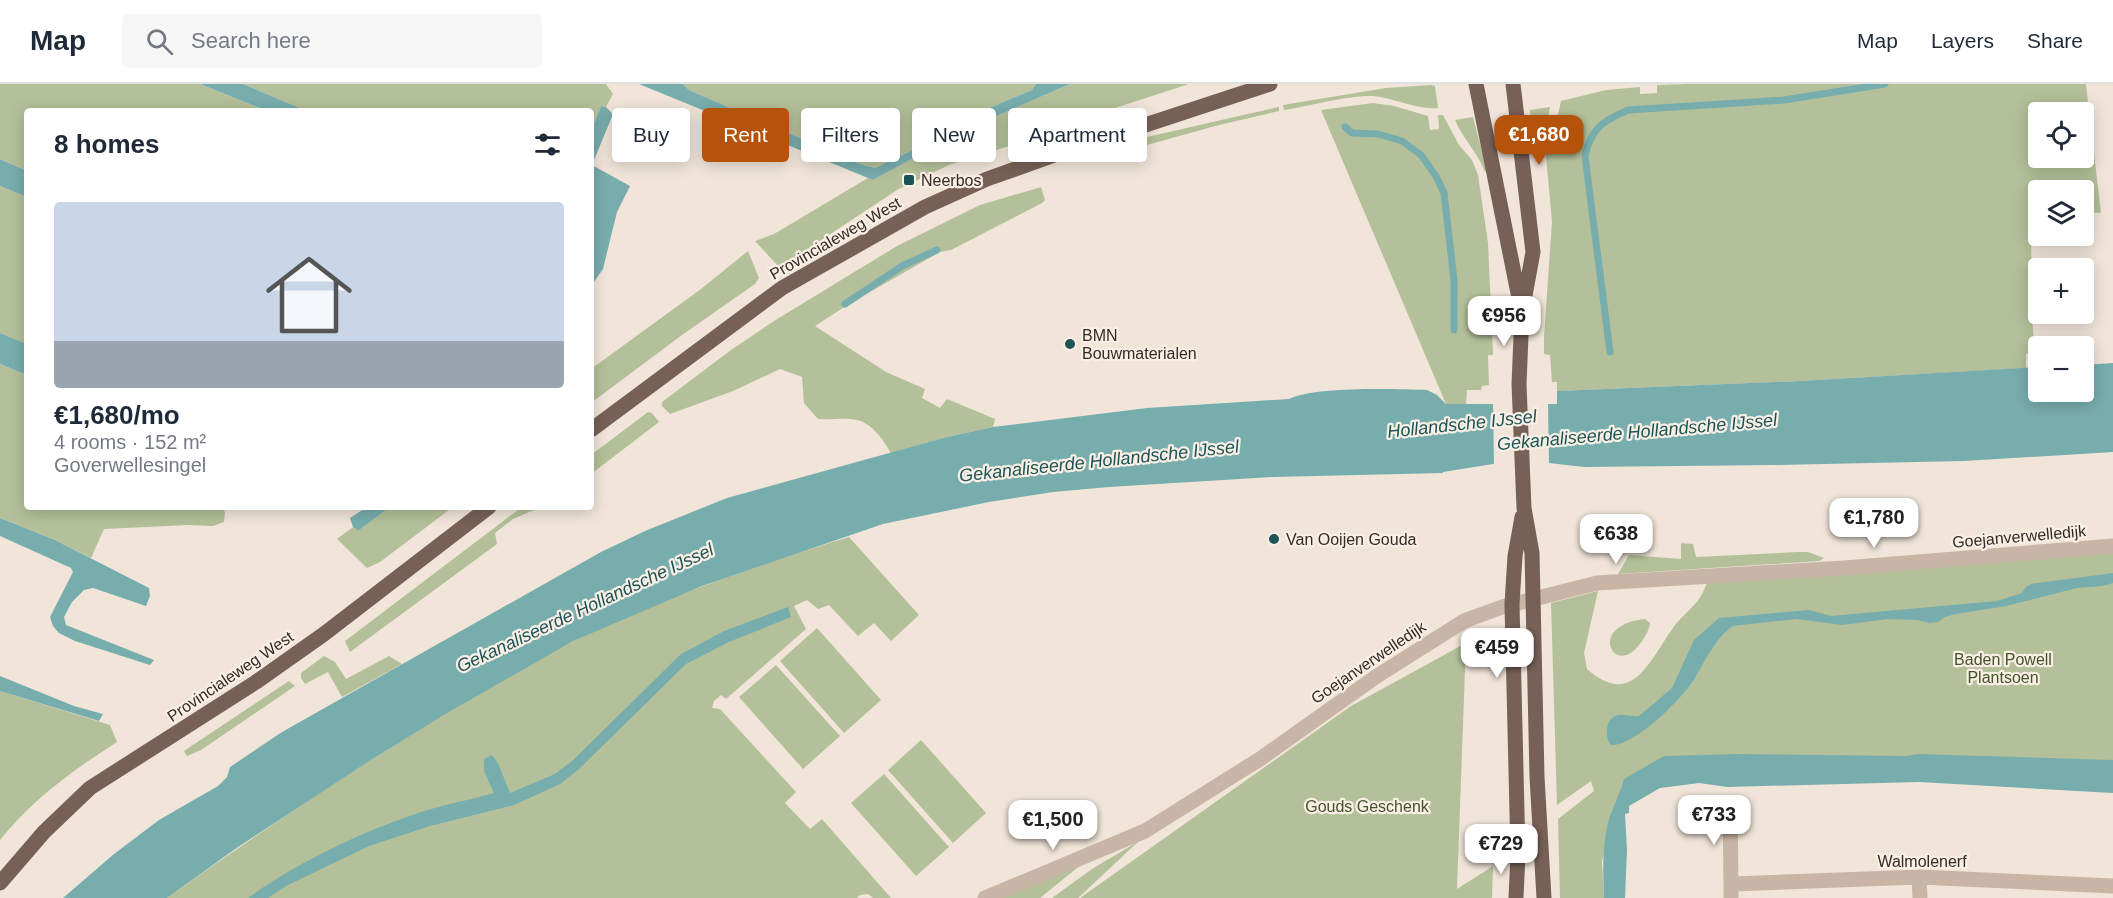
<!DOCTYPE html>
<meta charset="utf-8">
<style>
body{margin:0;font-family:Helvetica,sans-serif;background:#f6f6f7;color:#1f2937;height:100vh;display:flex;flex-direction:column;font-size:22px;white-space:nowrap}
*{box-sizing:border-box;margin:0}
p{font-size:20px;color:#747a83}
.icon{flex:none;width:33px;height:33px;fill:none;stroke:currentColor;stroke-width:2;stroke-linecap:round;stroke-linejoin:round}
.map{position:relative;flex:1;overflow:hidden}
.sheet{position:absolute;left:24px;top:24px;width:570px;height:402px;display:flex;flex-direction:column;background:#fff;border-radius:6px;box-shadow:0 3px 15px #0003}
.sheet>*{flex:none}
.guide{position:absolute;left:612px;top:24px;width:570px;height:54px;display:flex;gap:12px}
.controls{position:absolute;left:2028px;top:18px;display:grid;gap:12px}
.controls a{display:grid;place-items:center;width:66px;height:66px;border-radius:6px;background:#fff;box-shadow:0 3px 15px #0003;font-size:30px}
.price{position:absolute;translate:-50% -51px;padding:0 14px;border-radius:12px;background:#fff;color:#222;font-size:20px;line-height:39px;filter:drop-shadow(0 2px 3px #0008)}
.price::after{content:'';position:absolute;left:50%;top:36px;width:18px;height:14px;margin-left:-9px;background:inherit;clip-path:polygon(0 0,100% 0,50% 100%)}
.price.selected{background:#b45309;color:#fff}
ul{padding:0;list-style:none}
li{display:grid;align-content:center;gap:12px;height:318px;padding:0 30px}
li+li{border-top:2px solid #e0e1e3}
li span{display:grid;place-items:center;height:186px;border-radius:6px;color:#555}
li>.icon{margin-inline-start:auto}
span .icon{width:108px;height:108px;fill:#fffc;stroke-width:1}
li b{font-size:26px}
h2{display:flex;justify-content:space-between;align-items:center;height:72px;padding:0 30px;font-size:26px}
.pill{padding:0 21px;border-radius:6px;background:#fff;box-shadow:0 3px 15px #0003;font-size:21px;line-height:54px}
.pill.selected{background:#b45309;color:#fff}
header{display:flex;align-items:center;gap:36px;box-sizing:border-box;height:84px;padding:0 30px;background:#fff;border-bottom:2px solid #e0e1e3}
header strong{font-size:28px}
nav{display:flex;gap:33px;margin-inline-start:auto;font-size:21px}
.search{width:420px;height:54px;background:#f6f6f7;display:flex;align-items:center;gap:15px;box-sizing:border-box;padding:0 21px;border-radius:6px;color:#747a83;font-size:22px}
.map>svg:first-child{display:block}
</style>
<header>
<strong>Map</strong>
<div class="search"><svg class="icon" aria-label="search" viewBox="0 0 24 24"><circle cx="10" cy="10" r="6"/><path d="M15 15l6 6"/></svg>Search here</div>
<nav><a>Map</a><a>Layers</a><a>Share</a></nav>
</header>
<div class="map">
<svg width="2113" height="814" viewBox="0 0 2113 814">
<rect width="100%" height="100%" fill="#f1e5d9"/>
<!-- green -->
<path fill="#b4c099" fill-rule="evenodd" d="M0,0H200L267,27H27V87L0,75Z
M243,0H606L613,10L606,23L601,22L591,48V27H307Z
M683,0H1036L1032,6L970,32L944,28L930,38L925,54L915,65L875,84L860,80L689,6Z
M1070,0H1189L1115,24L1019,59L949,81L897,106L785,180L778,182L755,157L774,150L868,94L873,96L967,45Z
M1687,0H2086L2101,129L2084,128V106H2038V140L2031,141L2032,233L2035,269L2026,270V284L1800,297L1557,307V298H1552L1550,271L1544,270V253L1552,138L1546,72L1554,49L1561,17L1606,6L1640,3V10L1657,9V1ZM2038,28H2084V74H2038Z
M1431,1L1435,2L1438,24C1416,26 1395,14 1373,12C1348,11 1310,22 1284,26L1283,21L1386,4Z
M1373,19L1394,22L1428,32L1430,46L1439,45L1438,31H1443L1459,61L1472,76L1478,91L1488,159L1493,271H1488L1489,301L1482,302L1481,306H1467L1466,320H1446L1321,26Z
M1279,23V27L1219,41L1093,76L1090,66Z
M1550,23L1548,37L1538,70H1534L1530,26Z
M1473,33L1487,87L1485,88C1478,69 1463,55 1455,36Z
M0,102L27,113V260L0,249Z
M1041,103L1045,116L1042,119L951,166L940,168L849,220L815,242L886,288L925,305L922,314L940,324L947,315L995,335L993,343L947,353L891,369C884,357 872,339 857,336C848,333 829,336 818,335L804,319L802,293L780,285L733,307L670,330L662,322V318L731,266L774,237L897,162L980,121Z
M748,167L759,194L755,200L682,251L591,319V285L701,205Z
M0,280L27,291V423H222L225,428L224,438L213,442L188,441L104,445L91,474L55,456L0,434Z
M648,328L652,329L659,338L591,390V371Z
M390,423H453L380,478L367,484L337,455L353,443L358,447Z
M522,423H541L513,435L495,449L497,460L350,568L345,557Z
M849,453L919,531L891,557L874,539L858,552L829,521L818,525L807,516L794,522L806,545L726,615L721,611L714,617L712,624L720,625L796,708L785,719L810,745L822,735L891,814H873L868,810L860,811L857,814H167C247,757 329,702 412,650C464,618 518,584 573,557C662,514 755,482 849,453Z
M1681,459L1693,460L1696,473L1798,468H1808L1824,474L1819,477L1618,490L1629,471L1681,475Z
M2113,466V697L1724,680L1619,713L1602,777L1604,814H1560L1558,735L1594,707L1591,697L1557,721L1551,519L1598,507L1584,569L1587,585C1633,625 1649,577 1673,544C1679,535 1688,528 1695,520C1700,515 1704,506 1707,499Z
M1645,535L1650,539C1649,547 1644,555 1639,561C1614,594 1586,541 1645,535Z
M817,544L881,616L844,649L780,577Z
M1466,559L1457,805L1493,782L1492,814H1080L1351,622Z
M324,572L335,578L346,595L389,572L402,580L342,613L328,588L305,600L301,594V589Z
M776,581L840,652L803,685L739,613Z
M289,597L295,602L201,666L187,672L184,667Z
M0,607L110,641L117,658C73,686 33,715 0,756Z
M921,656L986,729L953,759L888,686Z
M884,690L949,763L916,792L851,719Z
M1139,757L1078,814H1052L1092,785Z
M1082,780L1040,814H998Z"/>
<!-- water -->
<path fill="#78adae" d="M200,0H243L307,27H267Z
M639,0H683L689,6L860,80L875,84L915,65L925,54L930,38L944,28L970,32L1032,6L1036,0H1070L967,45L873,96Z
M601,22L606,23L613,30L592,81L630,102L617,128L603,185L591,202V48Z
M0,75L27,87V113L0,102Z
M0,249L27,260V291L0,280Z
M2113,279V368L1964,377L1775,381L1584,383L1549,379L1493,380L1443,388V389L1273,393L1109,403L1053,408L989,418L883,440L702,502L573,557L447,629L371,676L238,763L167,814H63L114,770L159,736L218,702L227,693L230,683L282,648L601,468L645,447L727,414L947,353L993,343L1147,324L1289,315C1316,302 1395,305 1427,306L1437,311L1446,320H1557V307L1800,297L2038,283V308H2084V281Z
M367,423H390L358,447L353,443L350,434Z
M0,434L55,456L149,504L150,512L146,522L93,504L84,506L72,518L64,533L66,541L154,576L150,581L75,557L59,549L53,542L50,533L73,488L71,484L0,452Z
M2113,489V499L2103,502L2077,504L2006,522L1956,530L1945,533L1938,538L1929,539L1917,536L1888,535L1842,541L1796,535L1733,542C1716,553 1705,577 1695,594C1683,614 1634,663 1611,661C1604,653 1605,634 1618,631C1624,630 1632,633 1639,632L1672,604L1694,556L1719,534L1809,526L1831,532L1997,517L2022,509L2026,503L2031,500Z
M788,523L791,533L729,558L686,580L578,686L560,700L514,721L430,742L369,762L286,802L268,814H248C301,776 369,744 431,725C452,719 473,715 494,709L484,687V675L492,671L498,679L510,709L555,690L572,677L681,570L724,547Z
M0,592L74,622L103,630L99,637L0,607Z
M1737,670L1906,672L1917,670L2113,676V709L1919,698L1727,703L1699,699L1660,704L1629,722V729L1625,730L1627,766L1625,814H1604C1603,789 1602,764 1608,739C1612,724 1620,710 1624,695L1664,672Z"/>
<!-- pier -->
<path fill="#f1e5d9" d="M1556,304L1557,319L1548,320L1549,382L1494,383L1493,317H1554V306Z"/>
<g fill="none" stroke-linecap="round" stroke-linejoin="round">
<!-- stream -->
<path stroke="#78adae" stroke-width="7" d="M1345,43L1352,49L1378,50L1402,57L1421,71L1436,92L1444,109L1454,196V246
M845,220L902,182L937,166
M1610,268L1585,72C1591,44 1603,37 1628,26L1784,16L1885,0"/>
<!-- minor -->
<path stroke="#c9b5a5" stroke-width="15" d="M1730,723L1731,800
M1919,793L1920,814
M985,814L1145,747L1260,675L1377,592L1434,556L1464,537L1502,523L1597,499L1844,484L2113,462
M1731,814V800L1919,793L2113,802"/>
<!-- major -->
<path stroke="#776157" stroke-width="15" d="M1476,0L1520,219
M1513,0L1533,168L1522,228L1519,300L1524,424L1532,469L1537,693L1544,814
M591,346L782,204L925,123L987,95L1060,69L1270,0
M0,799L44,748L90,704L256,598L324,550L489,423
M1516,814L1518,770L1512,520L1515,472L1522,433"/>
</g>
<!-- markers -->
<g fill="#1c5456" stroke="#f9efe5" stroke-width="2">
<rect x="903" y="90" width="12" height="12" rx="3"/>
<circle cx="1070" cy="260" r="6"/>
<circle cx="1274" cy="455" r="6"/>
</g>
<g text-anchor="middle" stroke-width="4.5" stroke-linejoin="round" paint-order="stroke">
<!-- poi labels -->
<g font-size="16" fill="#352a26" stroke="#f9efe5" text-anchor="start">
<text x="921" y="102">Neerbos</text>
<text x="1082" y="257">BMN<tspan x="1082" dy="18">Bouwmaterialen</tspan></text>
<text x="1286" y="461">Van Ooijen Gouda</text>
</g>
<!-- street labels -->
<g font-size="16" fill="#352a26" stroke="#f9efe5">
<text transform="translate(835 154) rotate(-30)" y="6">Provincialeweg West</text>
<text transform="translate(2019 452) rotate(-5)" y="6">Goejanverwelledijk</text>
<text transform="translate(1368 578) rotate(-34)" y="6">Goejanverwelledijk</text>
<text transform="translate(230 592) rotate(-34)" y="6">Provincialeweg West</text>
<text x="1922" y="783">Walmolenerf</text>
</g>
<!-- park labels -->
<g font-size="16" fill="#45532a" stroke="#f9efe5">
<text x="2003" y="581">Baden Powell<tspan x="2003" dy="18">Plantsoen</tspan></text>
<text x="1367" y="728">Gouds Geschenk</text>
</g>
<!-- water labels -->
<g font-size="18" font-style="italic" fill="#1c5456" stroke="#f9efe5">
<text transform="translate(1462 340) rotate(-6)" y="6">Hollandsche IJssel</text>
<text transform="translate(1637 348) rotate(-5)" y="6">Gekanaliseerde Hollandsche IJssel</text>
<text transform="translate(1099 377) rotate(-6)" y="6">Gekanaliseerde Hollandsche IJssel</text>
<text transform="translate(585 524) rotate(-25)" y="6">Gekanaliseerde Hollandsche IJssel</text>
</g>
</g>
</svg>
<div class="controls">
<a><svg class="icon" aria-label="locate" viewBox="0 0 24 24"><circle cx="12" cy="12" r="6"/><path d="M12 2v4M12 18v4M2 12h4M18 12h4"/></svg></a>
<a><svg class="icon" aria-label="layers" viewBox="0 0 24 24"><path d="M12 4l9 5-9 5-9-5zM3 14l9 5 9-5"/></svg></a>
<a>+</a>
<a>−</a>
</div>
<b class="price selected" style="left:1539px;top:82px">€1,680</b>
<b class="price" style="left:1504px;top:263px">€956</b>
<b class="price" style="left:1874px;top:465px">€1,780</b>
<b class="price" style="left:1616px;top:481px">€638</b>
<b class="price" style="left:1497px;top:595px">€459</b>
<b class="price" style="left:1714px;top:762px">€733</b>
<b class="price" style="left:1053px;top:767px">€1,500</b>
<b class="price" style="left:1501px;top:791px">€729</b>
<div class="guide">
<a class="pill">Buy</a>
<a class="pill selected">Rent</a>
<a class="pill">Filters</a>
<a class="pill">New</a>
<a class="pill">Apartment</a>
</div>
<section class="sheet">
<h2>8 homes<svg class="icon" aria-label="filters" viewBox="0 0 24 24"><path d="M4 7h16M4 17h16"/><circle cx="9" cy="7" r="2"/><circle cx="15" cy="17" r="2"/></svg></h2>
<ul>
<li><span style="background:linear-gradient(#c9d6e8 75%,#9aa5b1 0)"><svg class="icon" aria-label="home" viewBox="0 0 24 24"><path d="M3 11l9-7 9 7M6 9v11h12V9"/></svg></span><div><b>€1,680/mo</b><p>4 rooms · 152 m²</p><p>Goverwellesingel</p></div></li>
</ul>
</section>
</div>
